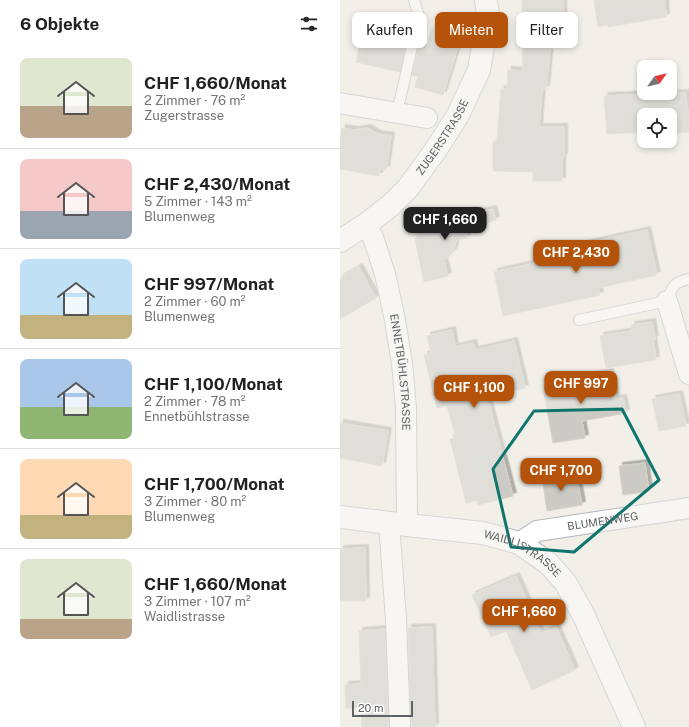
<!DOCTYPE html>
<html lang="de">
<meta charset="utf-8">
<style>
body{margin:0;font-family:"Public Sans",sans-serif;background:#f2f2f2;color:#202124;height:100vh;display:flex;flex-direction:column;font-size:15px;white-space:nowrap}
*{box-sizing:border-box;margin:0}
p{font-size:13px;color:#757577}
.icon{flex:none;width:22px;height:22px;fill:none;stroke:currentColor;stroke-width:2;stroke-linecap:round;stroke-linejoin:round}
.map{position:relative;flex:1;overflow:hidden}
.side{display:flex;flex-direction:column;background:#fff;width:340px}
.side>*{flex:none}
.banner{position:absolute;left:12px;top:12px;width:277px;height:36px;display:flex;gap:8px}
.needle{width:26px;rotate:56deg}
.tools{position:absolute;left:297px;top:60px;display:grid;gap:8px}
.tools a{display:grid;place-items:center;width:40px;height:40px;border-radius:8px;background:#fff;box-shadow:0 2px 6px #0003;font-size:20px}
.scale{position:absolute;left:12px;bottom:10px;width:61px;box-sizing:border-box;padding-left:4px;border:2px solid #5f6368;border-top:0;font-size:11px;line-height:14px;white-space:nowrap;color:#5f6368;-webkit-text-stroke:3px #fff;paint-order:stroke}
.price{position:absolute;translate:-50% -34px;padding:0 9px;border-radius:8px;background:#b45309;color:#fff;font-size:13px;line-height:26px;filter:drop-shadow(0 1px 2px #0008)}
.price::after{content:'';position:absolute;left:50%;top:24px;width:12px;height:9px;margin-left:-6px;background:inherit;clip-path:polygon(0 0,100% 0,50% 100%)}
.price.selected{background:#222;color:#fff}
ul{padding:0;list-style:none}
li{display:flex;align-items:center;gap:12px;height:100px;padding:0 20px}
li+li{border-top:1px solid #e0e0e0}
li span{display:grid;place-items:center;flex:none;width:112px;height:80px;border-radius:8px;color:#555}
li>.icon{margin-inline-start:auto}
span .icon{width:48px;height:48px;fill:#fffc;stroke-width:1}
li b{font-size:17px}
h2{display:flex;justify-content:space-between;align-items:center;height:48px;padding:0 20px;font-size:17px}
.chip{padding:0 14px;border-radius:8px;background:#fff;box-shadow:0 2px 6px #0003;font-size:14px;line-height:36px}
.chip.selected{background:#b45309;color:#fff}
main{display:flex;flex:1;min-height:0}
.map>svg:first-child{display:block}
</style>
<main>
<section class="side">
<h2>6 Objekte<svg class="icon" aria-label="filters" viewBox="0 0 24 24"><path d="M4 7h16M4 17h16"/><circle cx="9" cy="7" r="2"/><circle cx="15" cy="17" r="2"/></svg></h2>
<ul>
<li><span style="background:linear-gradient(#dfe7d0 60%,#b9a48a 0)"><svg class="icon" aria-label="home" viewBox="0 0 24 24"><path d="M3 11l9-7 9 7M6 9v11h12V9"/></svg></span><div><b>CHF 1,660/Monat</b><p>2 Zimmer · 76 m²</p><p>Zugerstrasse</p></div></li>
<li><span style="background:linear-gradient(#f6c9c9 65%,#9aa5b1 0)"><svg class="icon" aria-label="home" viewBox="0 0 24 24"><path d="M3 11l9-7 9 7M6 9v11h12V9"/></svg></span><div><b>CHF 2,430/Monat</b><p>5 Zimmer · 143 m²</p><p>Blumenweg</p></div></li>
<li><span style="background:linear-gradient(#bfe0f5 70%,#c2b280 0)"><svg class="icon" aria-label="home" viewBox="0 0 24 24"><path d="M3 11l9-7 9 7M6 9v11h12V9"/></svg></span><div><b>CHF 997/Monat</b><p>2 Zimmer · 60 m²</p><p>Blumenweg</p></div></li>
<li><span style="background:linear-gradient(#a9c7e8 60%,#8fb573 0)"><svg class="icon" aria-label="home" viewBox="0 0 24 24"><path d="M3 11l9-7 9 7M6 9v11h12V9"/></svg></span><div><b>CHF 1,100/Monat</b><p>2 Zimmer · 78 m²</p><p>Ennetbühlstrasse</p></div></li>
<li><span style="background:linear-gradient(#ffd9b3 70%,#c2b280 0)"><svg class="icon" aria-label="home" viewBox="0 0 24 24"><path d="M3 11l9-7 9 7M6 9v11h12V9"/></svg></span><div><b>CHF 1,700/Monat</b><p>3 Zimmer · 80 m²</p><p>Blumenweg</p></div></li>
<li><span style="background:linear-gradient(#dfe7d0 75%,#b9a48a 0)"><svg class="icon" aria-label="home" viewBox="0 0 24 24"><path d="M3 11l9-7 9 7M6 9v11h12V9"/></svg></span><div><b>CHF 1,660/Monat</b><p>3 Zimmer · 107 m²</p><p>Waidlistrasse</p></div></li>
</ul>
</section>
<div class="map">
<svg width="349" height="727" viewBox="0 0 349 727">
<defs>
<filter id="shadow"><feDropShadow dx="3.5" dy="-3.5" stdDeviation="0" flood-color="#0004"/></filter>
</defs>
<rect width="100%" height="100%" fill="#f1efe8"/>
<!-- building -->
<path fill="#cccac5" stroke="#d6d1c6" filter="url(#shadow)" d="M182,0H223L224,48H210L206,89H202L199,127H224V157H222V181H193V172L153,171V141H157L161,89H167L168,70L183,71Z
M254,0H325L326,17L268,27L267,25L258,27Z
M24,28L58,36L56,42L66,44L60,72L16,62Z
M92,28L121,37L103,95L75,87L78,76L72,75L79,47L86,49Z
M310,93H330V94L346,93L347,108H349V132L334,133V130L330,131V115H304V132L267,134L264,96L310,94Z
M2,128L14,130L27,128L38,134L51,136L46,170L40,169L39,176L0,169V141Z
M153,209L156,220L125,230L127,238L117,240L113,252L104,261L108,276L84,282L75,239L77,236L75,227L85,226L87,223Z
M307,230L317,275L258,288L260,295L163,316L154,272L244,252L243,244Z
M19,267L36,298L0,319V278Z
M312,322L315,339H313L316,360L266,368L260,336L292,331L291,325Z
M112,330L115,347L133,343L135,350L174,341L185,388L147,397L173,496L138,505L137,500L126,503L110,439L116,438L107,406L97,408L84,355L91,353L87,336Z
M270,372L276,399L283,398L286,413L242,421L245,438L213,443L204,393L218,391L216,382Z
M339,394L346,426L319,431L312,399Z
M0,423L48,431L42,466L0,458Z
M305,463L309,491L283,495L279,466Z
M230,473L232,485L238,484L242,505L207,511L202,477Z
M25,548L26,601H0V549Z
M176,576L201,633L216,627L235,670L192,690L166,631L151,637L132,595Z
M92,627L95,727H71L68,628Z
M45,629L48,727H22L21,708H6L5,685L21,684L19,631Z"/>
<g fill="none" stroke-linecap="round" stroke-linejoin="round">
<defs>
<path id="service" d="M57,113L79,16L74,0
M239,320L327,301C332,287 334,282 349,279"/>
<g id="minor">
<path d="M0,103L87,118"/>
<path id="s1" d="M25,225L33,237L45,274L54,315L62,363L66,408L67,525"/>
<path d="M327,301L349,374"/>
<path d="M49,523L56,620L60,727"/>
<path id="s2" d="M179,543L197,531L349,508"/>
</g>
<g id="secondary">
<path id="s3" d="M0,241L28,223L51,205L68,188L95,151L118,115L139,70L148,15L146,0"/>
<path id="s4" d="M0,517L67,525L143,533L179,543L208,563L225,582L243,614L294,727"/>
</g>
</defs>
<!-- service casing -->
<use href="#service" stroke="#b5b8bc" stroke-width="12"/>
<!-- minor casing -->
<use href="#minor" stroke="#b5b8bc" stroke-width="22"/>
<!-- secondary casing -->
<use href="#secondary" stroke="#b6babf" stroke-width="24"/>
<!-- service -->
<use href="#service" stroke="#fff" stroke-width="10"/>
<!-- minor -->
<use href="#minor" stroke="#fff" stroke-width="20"/>
<!-- secondary -->
<use href="#secondary" stroke="#fff" stroke-width="22"/>
</g>
<!-- marked area -->
<path d="M0 0H349V727H0ZM282,409L319,480L234,552L171,547L153,469L194,411Z" fill="#f1efe8" fill-opacity=".55" fill-rule="evenodd"/>
<path fill="none" stroke="#0f766e" stroke-width="3" stroke-linejoin="round" d="M282,409L319,480L234,552L171,547L153,469L194,411Z"/>
<g text-anchor="middle" stroke-width="3.5" stroke-linejoin="round" paint-order="stroke">
<!-- street labels -->
<g font-size="11" fill="#5f6368" stroke="#fff">
<text dy="4" stroke="none"><textPath href="#s3" startOffset="148">ZUGERSTRASSE</textPath></text>
<text dy="4" stroke="none"><textPath href="#s1" startOffset="153">ENNETBÜHLSTRASSE</textPath></text>
<text dy="4" stroke="none"><textPath href="#s2" startOffset="88">BLUMENWEG</textPath></text>
<text dy="4" stroke="none"><textPath href="#s4" startOffset="189">WAIDLISTRASSE</textPath></text>
</g>
</g>
</svg>
<div class="tools">
<a><svg class="needle" viewBox="-14 -14 28 28"><path d="M0-13l5 13h-10z" fill="#e53935"/><path d="M0 13l5-13h-10z" fill="#757577"/></svg></a>
<a><svg class="icon" aria-label="locate" viewBox="0 0 24 24"><circle cx="12" cy="12" r="6"/><path d="M12 2v4M12 18v4M2 12h4M18 12h4"/></svg></a>
</div>
<div class="scale">20 m</div>
<b class="price selected" style="left:105px;top:241px">CHF 1,660</b>
<b class="price" style="left:236px;top:274px">CHF 2,430</b>
<b class="price" style="left:241px;top:405px">CHF 997</b>
<b class="price" style="left:134px;top:409px">CHF 1,100</b>
<b class="price" style="left:221px;top:492px">CHF 1,700</b>
<b class="price" style="left:184px;top:633px">CHF 1,660</b>
<div class="banner">
<a class="chip">Kaufen</a>
<a class="chip selected">Mieten</a>
<a class="chip">Filter</a>
</div>
</div>
</main>
